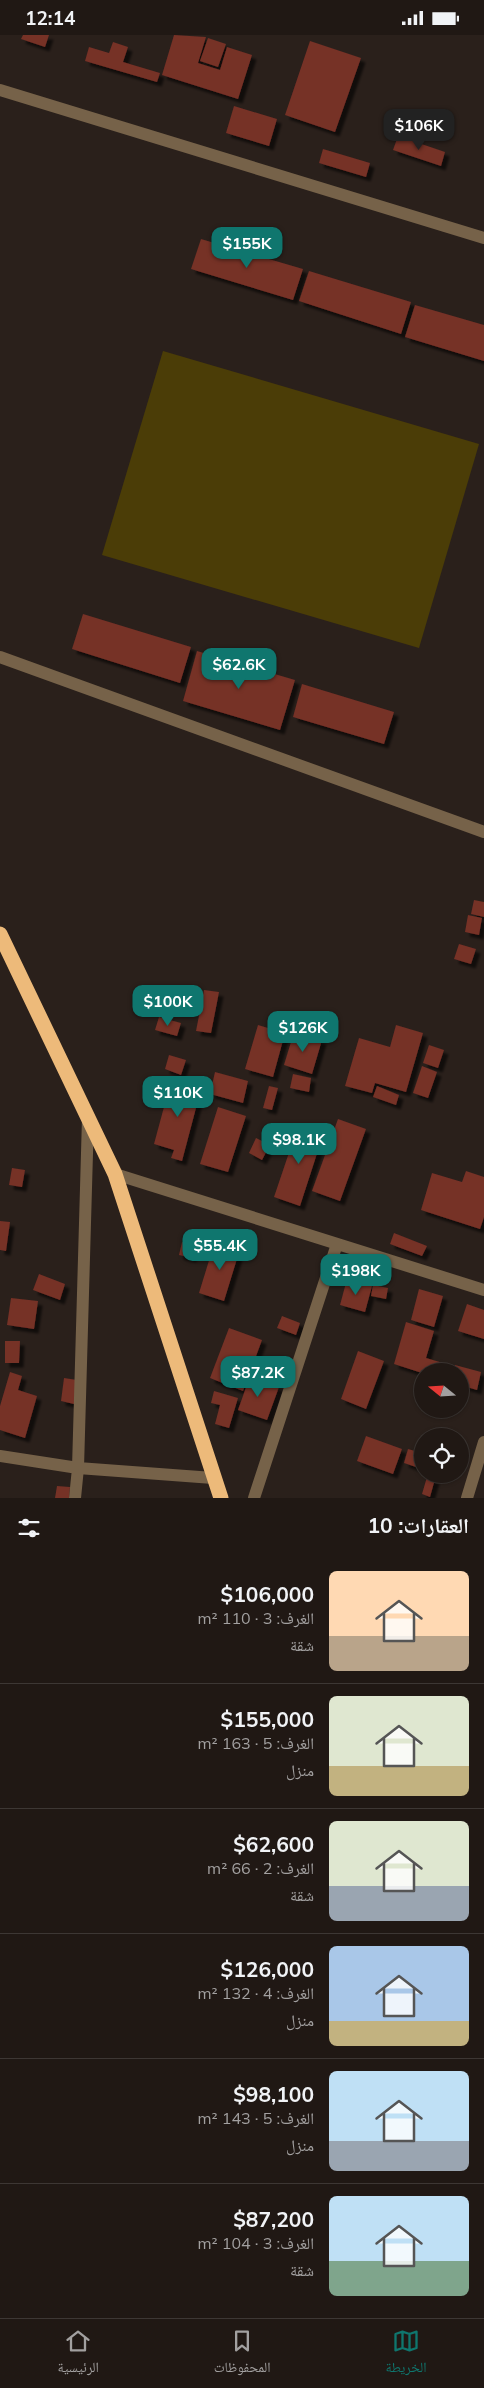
<!DOCTYPE html>
<html lang="ar">
<meta charset="utf-8">
<style>
body{margin:0;font-family:Mulish,"Noto Naskh Arabic",sans-serif;background:#2d2522;color:#f1f3f6;direction:rtl;height:100vh;display:flex;flex-direction:column;font-size:19px;white-space:nowrap}
*{box-sizing:border-box;margin:0}
p{font-size:16px;color:#a2a0a0}
.icon{flex:none;width:28px;height:28px;fill:none;stroke:currentColor;stroke-width:2;stroke-linecap:round;stroke-linejoin:round}
.map{position:relative;height:1463px;overflow:hidden;direction:ltr}
.sheet{display:flex;flex-direction:column;background:#201814;flex:1}
.sheet>*{flex:none}
.needle{width:32px;rotate:288deg}
.buttons{position:absolute;left:414px;top:1328px;display:grid;gap:10px}
.buttons a{display:grid;place-items:center;width:55px;height:55px;border-radius:50%;background:#201814;box-shadow:0 1px 4px #0004,0 0 0 1px #3d3734;font-size:25px}
.price{position:absolute;translate:-50% -42px;padding:0 11px;border-radius:10px;background:#0f766e;color:#fff;font-size:16px;line-height:32px;filter:drop-shadow(0 1px 2px #0008)}
.price::after{content:'';position:absolute;left:50%;top:30px;width:15px;height:11px;margin-left:-8px;background:inherit;clip-path:polygon(0 0,100% 0,50% 100%)}
.price.on{background:#222;color:#fff}
ul{padding:0;list-style:none}
li{display:flex;align-items:center;gap:15px;height:125px;padding:0 15px}
li+li{border-top:1px solid #3d3734}
li span{display:grid;place-items:center;flex:none;width:140px;height:100px;border-radius:8px;color:#555}
li>.icon{margin-inline-start:auto}
span .icon{width:60px;height:60px;fill:#fffc;stroke-width:1}
li b{font-size:21px}
h2{display:flex;justify-content:space-between;align-items:center;height:60px;padding:0 15px;font-size:21px}
.status{display:flex;justify-content:space-between;align-items:center;height:35px;padding:0 25px;background:#201814;direction:ltr}
.status svg{height:14px;fill:currentColor}
.tab-bar{display:flex;justify-content:space-around;align-items:center;height:70px;border-top:1px solid #3d3734;background:#201814;font-size:14px;color:#a2a0a0}
.tab-bar a{display:grid;justify-items:center;gap:2px}
.tab-bar .on{color:#0f766e}
.map>svg:first-child{display:block}
</style>
<div class="status"><b>12:14</b><svg viewBox="0 0 49 12"><path d="M0 12V9h3v3zM5 12V6h3v6zM10 12V3h3v9zM15 12V0h3v12zM26 1h20v11H26zM47 4h2v5h-2z"/></svg></div>
<div class="map">
<svg width="484" height="1463" viewBox="0 0 484 1463">
<defs>
<filter id="shadow"><feDropShadow dx="4.5" dy="4.5" stdDeviation="1" flood-color="#0009"/></filter>
</defs>
<rect width="100%" height="100%" fill="#2a201b"/>
<!-- green -->
<path fill="#4b3d07" d="M163,316L479,409L419,613L102,520Z"/>
<!-- building -->
<path fill="#763026" filter="url(#shadow)" d="M23,0H49L45,12L21,4Z
M174,0L206,2L198,28L220,35L227,12L252,20L238,64L162,40Z
M208,3L226,9L218,32L200,26Z
M310,6L361,23L335,97L285,80Z
M113,7L128,12L123,27L160,38L157,47L85,26L89,12L109,18Z
M234,71L277,84L269,111L226,98Z
M398,101L445,117L441,131L393,115Z
M323,114L370,128L366,142L319,128Z
M201,204L303,234L293,265L191,234Z
M309,236L411,267L401,299L299,266Z
M415,270L484,290V326L405,302Z
M83,579L191,612L180,648L72,614Z
M197,616L295,645L280,695L183,666Z
M302,649L394,677L384,709L293,682Z
M474,865L484,867V882L471,879Z
M468,880L482,883L479,900L465,897Z
M459,909L476,914L471,929L454,924Z
M204,955L219,957L211,998L196,996Z
M159,982L181,988L177,1001L155,995Z
M258,990L285,998L273,1042L245,1034Z
M396,990L423,998L406,1057L375,1048L372,1058L345,1051L359,1003L390,1012Z
M294,997L322,1005L312,1039L284,1030Z
M429,1010L444,1015L438,1033L423,1028Z
M169,1020L186,1025L181,1040L165,1034Z
M422,1031L437,1037L428,1063L413,1058Z
M215,1037L248,1046L243,1068L210,1059Z
M293,1039L311,1043L309,1057L290,1053Z
M171,1046L201,1054L182,1126L171,1123L174,1115L154,1109Z
M269,1051L278,1053L272,1075L263,1073Z
M377,1051L399,1060L396,1070L373,1062Z
M218,1072L246,1081L228,1137L200,1129Z
M338,1084L366,1094L340,1166L312,1156Z
M299,1088L324,1097L300,1171L274,1162Z
M256,1103L270,1110L262,1125L249,1118Z
M12,1133L25,1135L22,1152L9,1150Z
M466,1136L484,1142V1182L480,1194L421,1175L432,1138L462,1147Z
M0,1186L10,1187L6,1216L0,1215Z
M394,1198L427,1211L422,1221L390,1209Z
M215,1206L240,1214L224,1266L199,1258Z
M182,1207L195,1210L192,1223L179,1220Z
M39,1239L65,1249L60,1265L33,1255Z
M347,1244L372,1251L365,1277L340,1270Z
M373,1250L388,1253L386,1264L371,1261Z
M419,1254L443,1261L434,1292L411,1285Z
M11,1263L38,1266L34,1294L7,1290Z
M467,1269L484,1275V1304L458,1296Z
M282,1281L300,1288L296,1300L277,1293Z
M406,1287L434,1296L426,1323L450,1330L449,1336L422,1338L394,1329Z
M229,1293L262,1305L243,1356L210,1343Z
M5,1306H20L19,1328H5Z
M358,1316L384,1326L366,1374L341,1364Z
M455,1330L481,1337L477,1355L460,1350V1336H454Z
M10,1337L22,1341L18,1355L37,1361L25,1403L0,1395V1371Z
M250,1341L279,1352L267,1385L238,1375Z
M64,1343L77,1345L74,1369L61,1366Z
M214,1356L238,1363L229,1393L215,1389L220,1370L211,1368Z
M366,1401L402,1414L393,1439L357,1426Z
M408,1414L422,1418V1434L404,1428Z
M427,1442L435,1444L430,1462L422,1459Z
M57,1451L70,1452L69,1463H55Z"/>
<g fill="none" stroke-linecap="round" stroke-linejoin="round">
<!-- street -->
<path stroke="#766249" stroke-width="12" d="M0,55L484,203
M0,622L484,797
M115,1139L484,1255
M0,1421L78,1433L213,1443
M75,1463L78,1433L88,1083
M254,1463L337,1209
M467,1463L484,1407"/>
<!-- highway -->
<path stroke="#edba7a" stroke-width="15" d="M0,899L115,1139L221,1463"/>
</g>
</svg>
<div class="buttons">
<a><svg class="needle" viewBox="-14 -14 28 28"><path d="M0-13l5 13h-10z" fill="#e53935"/><path d="M0 13l5-13h-10z" fill="#a2a0a0"/></svg></a>
<a><svg class="icon" aria-label="locate" viewBox="0 0 24 24"><circle cx="12" cy="12" r="6"/><path d="M12 2v4M12 18v4M2 12h4M18 12h4"/></svg></a>
</div>
<b class="price on" style="left:419px;top:116px">$106K</b>
<b class="price" style="left:247px;top:234px">$155K</b>
<b class="price" style="left:239px;top:655px">$62.6K</b>
<b class="price" style="left:168px;top:992px">$100K</b>
<b class="price" style="left:303px;top:1018px">$126K</b>
<b class="price" style="left:178px;top:1083px">$110K</b>
<b class="price" style="left:299px;top:1130px">$98.1K</b>
<b class="price" style="left:220px;top:1236px">$55.4K</b>
<b class="price" style="left:356px;top:1261px">$198K</b>
<b class="price" style="left:258px;top:1363px">$87.2K</b>
</div>
<section class="sheet">
<h2>العقارات: 10<svg class="icon" aria-label="filters" viewBox="0 0 24 24"><path d="M4 7h16M4 17h16"/><circle cx="9" cy="7" r="2"/><circle cx="15" cy="17" r="2"/></svg></h2>
<ul>
<li><span style="background:linear-gradient(#ffd9b3 65%,#b9a48a 0)"><svg class="icon" aria-label="home" viewBox="0 0 24 24"><path d="M3 11l9-7 9 7M6 9v11h12V9"/></svg></span><div><b>$106,000</b><p>الغرف: 3 · 110 m²</p><p>شقة</p></div></li>
<li><span style="background:linear-gradient(#dfe7d0 70%,#c2b280 0)"><svg class="icon" aria-label="home" viewBox="0 0 24 24"><path d="M3 11l9-7 9 7M6 9v11h12V9"/></svg></span><div><b>$155,000</b><p>الغرف: 5 · 163 m²</p><p>منزل</p></div></li>
<li><span style="background:linear-gradient(#dfe7d0 65%,#9aa5b1 0)"><svg class="icon" aria-label="home" viewBox="0 0 24 24"><path d="M3 11l9-7 9 7M6 9v11h12V9"/></svg></span><div><b>$62,600</b><p>الغرف: 2 · 66 m²</p><p>شقة</p></div></li>
<li><span style="background:linear-gradient(#a9c7e8 75%,#c2b280 0)"><svg class="icon" aria-label="home" viewBox="0 0 24 24"><path d="M3 11l9-7 9 7M6 9v11h12V9"/></svg></span><div><b>$126,000</b><p>الغرف: 4 · 132 m²</p><p>منزل</p></div></li>
<li><span style="background:linear-gradient(#bfe0f5 70%,#9aa5b1 0)"><svg class="icon" aria-label="home" viewBox="0 0 24 24"><path d="M3 11l9-7 9 7M6 9v11h12V9"/></svg></span><div><b>$98,100</b><p>الغرف: 5 · 143 m²</p><p>منزل</p></div></li>
<li><span style="background:linear-gradient(#bfe0f5 65%,#7fa58c 0)"><svg class="icon" aria-label="home" viewBox="0 0 24 24"><path d="M3 11l9-7 9 7M6 9v11h12V9"/></svg></span><div><b>$87,200</b><p>الغرف: 3 · 104 m²</p><p>شقة</p></div></li>
</ul>
</section>
<nav class="tab-bar">
<a class="on"><svg class="icon" aria-label="map" viewBox="0 0 24 24"><path d="M3 6l6-2 6 2 6-2v14l-6 2-6-2-6 2zM9 4v14M15 6v14"/></svg>الخريطة</a>
<a><svg class="icon" aria-label="saved" viewBox="0 0 24 24"><path d="M7 4h10v16l-5-4-5 4z"/></svg>المحفوظات</a>
<a><svg class="icon" aria-label="home" viewBox="0 0 24 24"><path d="M3 11l9-7 9 7M6 9v11h12V9"/></svg>الرئيسية</a>
</nav>
